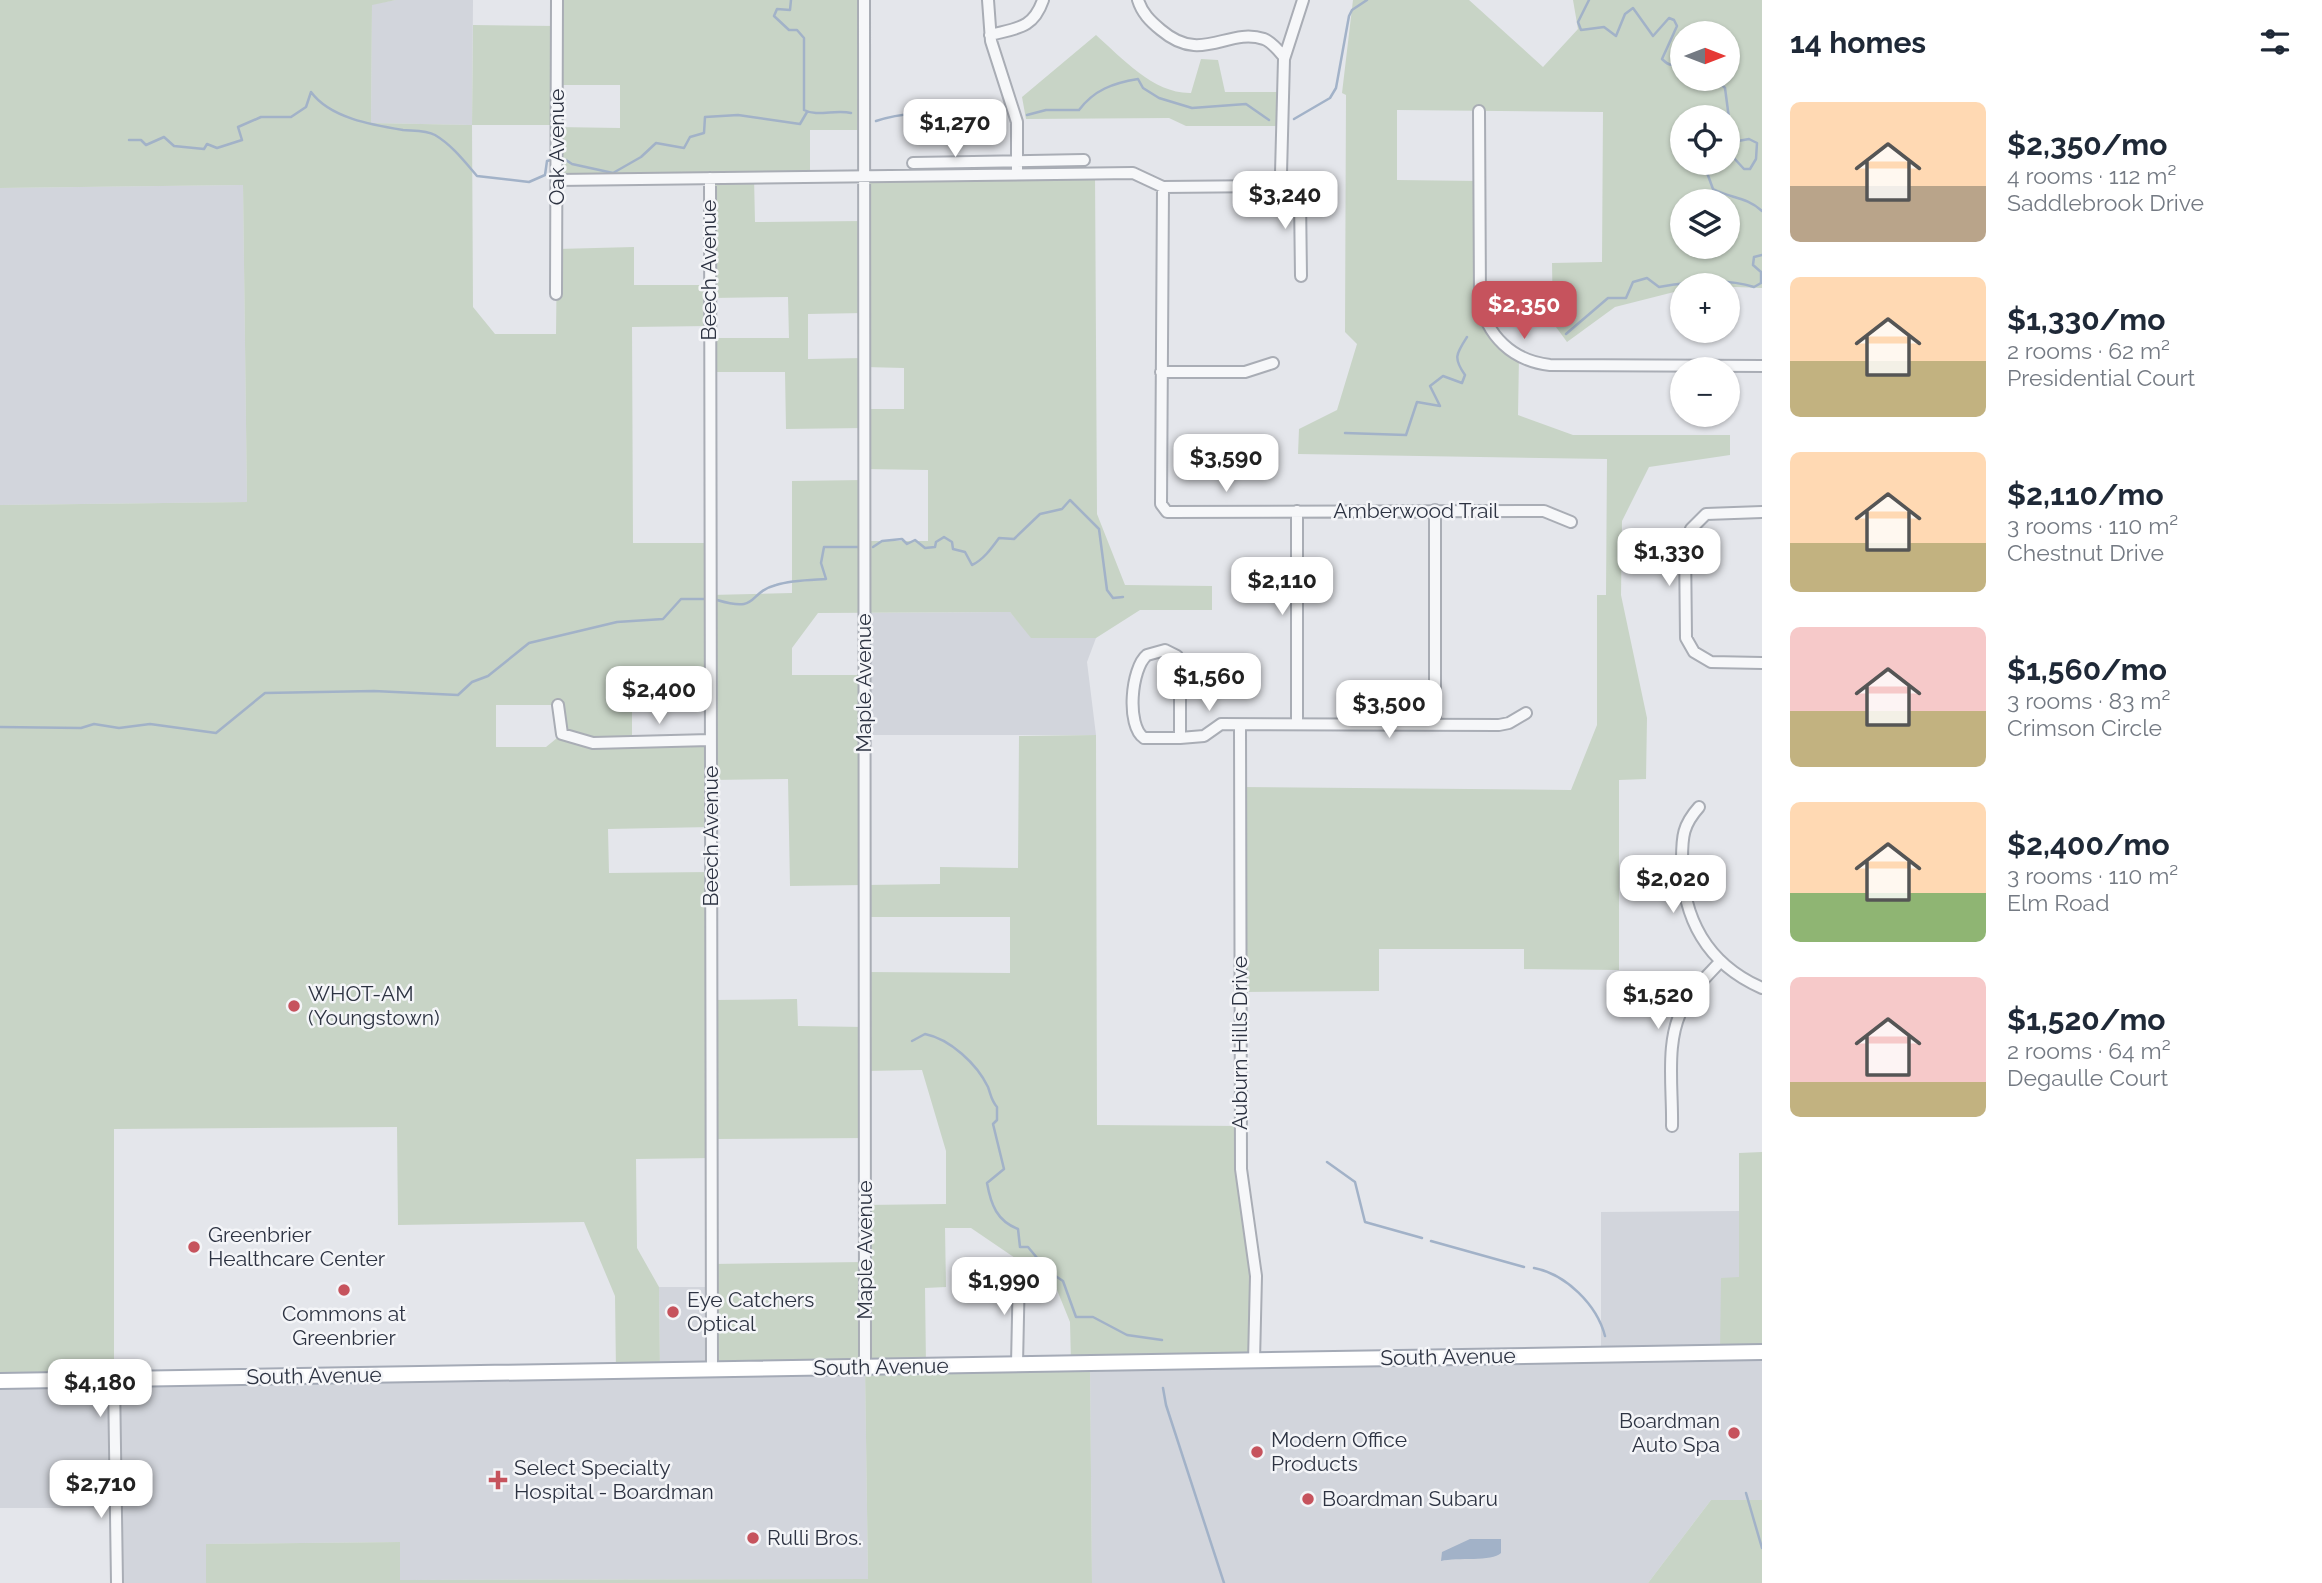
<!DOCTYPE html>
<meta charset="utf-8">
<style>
body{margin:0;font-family:Raleway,sans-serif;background:#f6f6f7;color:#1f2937;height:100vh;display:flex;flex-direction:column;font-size:26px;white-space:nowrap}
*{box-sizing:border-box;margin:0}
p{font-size:23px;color:#747a83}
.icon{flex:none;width:38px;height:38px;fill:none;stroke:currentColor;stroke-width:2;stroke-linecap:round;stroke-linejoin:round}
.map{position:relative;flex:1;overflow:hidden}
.drawer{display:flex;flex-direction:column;background:#fff;width:560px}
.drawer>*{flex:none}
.needle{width:46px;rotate:90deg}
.tools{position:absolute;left:1670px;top:21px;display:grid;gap:14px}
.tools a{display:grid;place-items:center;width:70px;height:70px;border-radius:50%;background:#fff;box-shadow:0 2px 5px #0004;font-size:35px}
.price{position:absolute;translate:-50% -60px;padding:0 16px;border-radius:14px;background:#fff;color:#222;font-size:23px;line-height:46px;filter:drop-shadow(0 2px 4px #0008)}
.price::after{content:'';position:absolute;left:50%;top:42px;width:21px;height:16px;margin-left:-10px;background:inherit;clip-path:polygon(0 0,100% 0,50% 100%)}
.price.on{background:#c6535d;color:#fff}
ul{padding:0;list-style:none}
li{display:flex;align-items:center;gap:21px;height:175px;padding:0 28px}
li span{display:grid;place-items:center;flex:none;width:196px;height:140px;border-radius:10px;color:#555}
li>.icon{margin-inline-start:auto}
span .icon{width:84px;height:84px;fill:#fffc;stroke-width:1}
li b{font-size:30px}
h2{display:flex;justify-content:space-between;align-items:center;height:84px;padding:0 28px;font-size:30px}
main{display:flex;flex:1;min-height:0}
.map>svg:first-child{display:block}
</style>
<main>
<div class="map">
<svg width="1762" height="1583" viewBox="0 0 1762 1583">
<rect width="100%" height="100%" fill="#e4e6eb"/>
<!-- built -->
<path fill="#d2d5dc" d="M396,0H473L472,125L371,123L372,4Z
M243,185L247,502L0,505V188Z
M1010,612L1032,638H1096L1087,662L1096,735H864V613Z
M1739,1211V1278L1721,1279L1762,1352V1500H1711L1648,1583H1092L1090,1363L1601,1354V1212Z
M659,1287H712L865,1367L868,1579L400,1580L399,1542L206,1544V1583H117L116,1508H0V1381L660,1370Z"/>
<!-- green -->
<path fill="#c8d4c6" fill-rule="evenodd" d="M0,0H396L372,5L371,123L472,125L473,25L557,26V0H864V130H810V177H754L755,222L863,221L864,177L1095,173L1097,514L1125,585L1212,586V610H1140L1096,638H1031L1010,612L818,613L792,648V675H864L865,885L940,884V867L1018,868L1019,736L1096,735L1097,1125L1241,1126L1256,1276L1254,1361L1090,1363L1092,1583H206V1544L400,1542V1580L868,1579L865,1367L712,1369V1264L865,1262V1205L946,1204V1151L922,1070L865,1071V1138L712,1139V1158L636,1159L637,1248L659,1287L660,1370L616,1371L615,1296L584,1222L398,1225L397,1127L114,1129V1379L0,1381V505L247,502L243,185L0,188ZM557,85H620V128L557,127V180L710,178L709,285H634V247L557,249L556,334H495L473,307L472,125H557ZM788,297L789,338H709V372H785L786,429L864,428V469L928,470V541H864V480L792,481V593L710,595V543H633L632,327L709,326L710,298ZM864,313V358L808,359V314ZM865,367L904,368V409H864ZM632,676H710V740L632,742ZM496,705H558L562,734L546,747H496ZM788,779L790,886L864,885L865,917H1010V973L865,972L864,1027L798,1026L797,999L712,1000L711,872L609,873L608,829L711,827V780ZM945,1228H971L1055,1285L1070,1322L1071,1363L926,1366L925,1288L946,1287Z
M1353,0H1469L1543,67L1578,29L1573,0H1762V288L1682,285V290L1615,307L1567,342L1553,323L1552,263L1602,262L1603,112L1397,110V180L1479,181L1484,317L1519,356L1518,415L1573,435H1730V455L1649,467L1622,521L1621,595L1647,718L1646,779L1619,780V970L1524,969V949H1379V991L1240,992L1239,787L1571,790L1597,725V595H1606L1607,459L1298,454L1299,429L1337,410L1357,344L1345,332L1346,95L1342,93ZM1682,33H1727V79H1682ZM1682,117H1727V163H1682ZM1682,201H1727V247H1682Z
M1096,35C1122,58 1154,94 1191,93L1201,59L1218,60L1225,92H1282L1281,126H1186L1169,118L1026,119L1022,97Z
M1762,1152V1352L1720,1353L1721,1278L1739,1277V1153Z
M1711,1500H1762V1583H1648Z"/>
<!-- water -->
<path fill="#a2b2c8" d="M1470,1539H1501V1553C1492,1562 1457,1557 1441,1561L1442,1552Z"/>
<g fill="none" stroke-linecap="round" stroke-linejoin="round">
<!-- stream -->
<path stroke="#a2b2c8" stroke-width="2.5" d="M791,0L790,10L777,9L774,16L789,30H797L804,38V110C817,117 836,109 851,113
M1589,0L1578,22L1581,30L1604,27L1616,36L1625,14L1633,8L1653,36L1669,18L1674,20L1677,26L1662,59C1669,66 1674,67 1682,61
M1686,33L1685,30L1690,28L1699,33
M1701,79L1704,82H1719L1725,88L1730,126L1727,129
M1027,115L1046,110H1079C1094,90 1113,83 1138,79L1143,88L1159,98L1192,108L1246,104L1269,120
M1294,119L1330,98L1336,88L1349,16L1352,10L1367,0
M876,121C916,107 962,116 1004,113
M129,140H141L146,145L164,137L174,146L204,149L207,144L217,148L242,140L238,127L261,117H291L306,107L311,92C330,118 372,125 403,130C412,131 426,130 435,135C452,145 465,162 477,176L529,182L545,175L547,161L551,160
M1727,143L1749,139L1757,143L1756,159L1750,169H1744L1733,157L1727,156
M566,160L572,164L613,173L641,157L656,143L684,148L690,137L704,133L705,117L738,115L800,124L807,112
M1714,163L1706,170L1713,189C1730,198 1747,197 1762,211
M1566,334L1608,298H1626L1633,282L1647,278L1659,287C1687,282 1727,278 1754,287L1761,283V272L1753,265L1754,257L1762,255
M1345,433L1406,435L1417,402L1440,406L1430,386L1443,376L1462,383L1465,375C1453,358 1456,354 1467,337
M873,547L882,541L902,539L907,544L915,540L925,548L935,547L936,542L944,537L952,542L953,549L965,552L972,565C983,560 991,549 999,538L1014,539L1040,514L1062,509L1070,500L1099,529L1107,590L1113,598L1123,597
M717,600C761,613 746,593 776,585C792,580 810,580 826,579L821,563L824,547H858
M0,727L81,728L94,724L119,728L150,724L216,733L265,693L374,691L458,695L472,682L488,676L529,643L617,622L663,619L681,599H704
M912,1041L925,1034C950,1039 977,1064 988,1087C991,1095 991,1100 997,1107V1120L993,1124L1004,1169L987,1183C991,1205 997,1221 1018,1229L1020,1247H1028L1048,1271L1063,1281L1076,1317H1093L1127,1335L1162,1340
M1327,1162L1355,1182L1365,1222L1422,1238
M1431,1241L1524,1267
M1534,1268C1566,1274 1597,1305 1605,1336
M1163,1388L1166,1405L1224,1583
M1746,1493L1762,1548"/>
<defs>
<path id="minor" d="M864,0L865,1367
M988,0L991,41L1017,122V174
M1138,0C1142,13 1150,21 1161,30C1202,65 1227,27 1264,39C1272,42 1279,51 1284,57
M990,35C1017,28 1033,29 1043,0
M1479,111L1480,299C1486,336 1513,361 1550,365L1762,366
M913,163L1084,160
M710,178L712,1369
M1279,179L1291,186L1300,198L1301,276
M557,180L1133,173L1163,187L1271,186L1281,173L1284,59L1303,0
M1163,187L1161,504L1167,512L1544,511L1571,522
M556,294L557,0
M1161,372H1245L1273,363
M1435,510V724
M1762,512L1706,514L1691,529L1685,545L1686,638L1694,652L1711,662L1762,663
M1165,650L1177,656L1180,666V738H1144C1126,726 1131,668 1147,655Z
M558,705L562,734L593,743L710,740
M1297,724V511
M1240,725L1241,1169L1256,1276L1254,1361
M1180,738L1204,736L1221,724L1499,725L1509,723L1526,713
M1699,807C1683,825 1682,836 1682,860C1682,918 1707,964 1762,988
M1672,1126C1673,1088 1664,1038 1685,1004C1694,988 1708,975 1720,962
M1017,1364L1019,1270
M114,1379L117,1583"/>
<path id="major" d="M0,1381L1762,1352"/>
</defs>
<!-- minor casing -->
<use href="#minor" stroke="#a9adb5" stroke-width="14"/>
<!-- major casing -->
<use href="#major" stroke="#a4aab6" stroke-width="18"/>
<!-- minor -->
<use href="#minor" stroke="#f6f7f9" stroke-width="10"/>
<!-- major -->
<use href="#major" stroke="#fff" stroke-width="14"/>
</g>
<!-- markers -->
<g fill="#c6535d" stroke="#f4f5f8" stroke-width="2.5">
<circle cx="294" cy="1006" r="7"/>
<circle cx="194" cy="1247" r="7"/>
<circle cx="344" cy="1290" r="7"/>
<circle cx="673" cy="1312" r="7"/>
<circle cx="1734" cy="1433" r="7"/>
<circle cx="1257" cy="1452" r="7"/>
<path d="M494.5 1469.5h7v7h7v7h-7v7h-7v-7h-7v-7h7z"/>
<circle cx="1308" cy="1499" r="7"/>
<circle cx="753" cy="1538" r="7"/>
</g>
<g text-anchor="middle" stroke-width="5" stroke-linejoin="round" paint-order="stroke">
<!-- street labels -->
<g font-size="21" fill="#2d3342" stroke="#f4f5f8">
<text transform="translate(557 147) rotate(-90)" y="7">Oak Avenue</text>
<text transform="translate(709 270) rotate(-90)" y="7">Beech Avenue</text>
<text x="1416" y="518">Amberwood Trail</text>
<text transform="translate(864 683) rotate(-90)" y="7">Maple Avenue</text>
<text transform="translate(711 836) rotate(-90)" y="7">Beech Avenue</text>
<text transform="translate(1240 1043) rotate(-90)" y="7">Auburn Hills Drive</text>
<text transform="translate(865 1250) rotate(-90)" y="7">Maple Avenue</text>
<text transform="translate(1448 1357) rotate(-1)" y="7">South Avenue</text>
<text transform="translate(881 1367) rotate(-1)" y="7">South Avenue</text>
<text transform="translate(314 1376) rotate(-1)" y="7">South Avenue</text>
</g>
<!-- poi labels -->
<g font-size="21" fill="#2d3342" stroke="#f4f5f8" text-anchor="start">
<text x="308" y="1001">WHOT-AM<tspan x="308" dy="24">(Youngstown)</tspan></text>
<text x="208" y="1242">Greenbrier<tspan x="208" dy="24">Healthcare Center</tspan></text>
<text x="687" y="1307">Eye Catchers<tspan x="687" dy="24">Optical</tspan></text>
<text x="344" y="1321" text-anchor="middle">Commons at<tspan x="344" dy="24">Greenbrier</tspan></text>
<text x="1720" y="1428" text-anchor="end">Boardman<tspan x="1720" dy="24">Auto Spa</tspan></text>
<text x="1271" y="1447">Modern Office<tspan x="1271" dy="24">Products</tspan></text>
<text x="514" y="1475">Select Specialty<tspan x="514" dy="24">Hospital - Boardman</tspan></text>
<text x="1322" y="1506">Boardman Subaru</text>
<text x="767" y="1545">Rulli Bros.</text>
</g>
</g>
</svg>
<div class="tools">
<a><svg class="needle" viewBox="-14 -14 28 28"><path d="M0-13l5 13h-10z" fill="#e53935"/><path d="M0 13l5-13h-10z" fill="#747a83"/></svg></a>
<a><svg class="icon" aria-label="locate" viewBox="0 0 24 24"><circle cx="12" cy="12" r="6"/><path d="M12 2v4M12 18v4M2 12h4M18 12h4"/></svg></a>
<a><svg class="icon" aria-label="layers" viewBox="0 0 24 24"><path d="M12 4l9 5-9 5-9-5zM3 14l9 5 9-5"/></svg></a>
<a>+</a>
<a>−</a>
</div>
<b class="price" style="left:955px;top:159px">$1,270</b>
<b class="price" style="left:1285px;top:231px">$3,240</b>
<b class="price on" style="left:1524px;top:341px">$2,350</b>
<b class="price" style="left:1226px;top:494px">$3,590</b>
<b class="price" style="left:1669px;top:588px">$1,330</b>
<b class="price" style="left:1282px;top:617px">$2,110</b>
<b class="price" style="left:1209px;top:713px">$1,560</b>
<b class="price" style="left:659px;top:726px">$2,400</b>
<b class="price" style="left:1389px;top:740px">$3,500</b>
<b class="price" style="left:1673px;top:915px">$2,020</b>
<b class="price" style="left:1658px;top:1031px">$1,520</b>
<b class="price" style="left:1004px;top:1317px">$1,990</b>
<b class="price" style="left:100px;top:1419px">$4,180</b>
<b class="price" style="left:101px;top:1520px">$2,710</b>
</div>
<section class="drawer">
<h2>14 homes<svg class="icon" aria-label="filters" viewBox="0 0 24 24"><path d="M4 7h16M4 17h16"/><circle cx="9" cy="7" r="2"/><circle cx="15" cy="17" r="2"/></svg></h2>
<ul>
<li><span style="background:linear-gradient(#ffd9b3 60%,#b9a48a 0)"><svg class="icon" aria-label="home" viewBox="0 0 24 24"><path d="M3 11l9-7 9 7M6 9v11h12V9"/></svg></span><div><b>$2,350/mo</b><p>4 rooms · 112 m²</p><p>Saddlebrook Drive</p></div></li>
<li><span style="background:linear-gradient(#ffd9b3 60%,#c2b280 0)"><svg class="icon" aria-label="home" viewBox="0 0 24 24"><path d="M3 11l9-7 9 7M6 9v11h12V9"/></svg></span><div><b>$1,330/mo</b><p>2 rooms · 62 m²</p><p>Presidential Court</p></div></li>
<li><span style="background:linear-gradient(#ffd9b3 65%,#c2b280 0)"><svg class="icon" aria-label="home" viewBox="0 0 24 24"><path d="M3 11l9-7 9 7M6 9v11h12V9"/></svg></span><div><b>$2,110/mo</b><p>3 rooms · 110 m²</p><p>Chestnut Drive</p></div></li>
<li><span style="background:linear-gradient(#f6c9c9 60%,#c2b280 0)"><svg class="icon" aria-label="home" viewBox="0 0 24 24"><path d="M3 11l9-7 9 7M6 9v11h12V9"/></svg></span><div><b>$1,560/mo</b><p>3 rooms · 83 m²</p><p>Crimson Circle</p></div></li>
<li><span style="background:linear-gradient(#ffd9b3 65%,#8fb573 0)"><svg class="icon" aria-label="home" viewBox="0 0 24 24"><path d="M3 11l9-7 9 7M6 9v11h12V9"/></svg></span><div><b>$2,400/mo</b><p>3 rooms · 110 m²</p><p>Elm Road</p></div></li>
<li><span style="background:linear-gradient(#f6c9c9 75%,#c2b280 0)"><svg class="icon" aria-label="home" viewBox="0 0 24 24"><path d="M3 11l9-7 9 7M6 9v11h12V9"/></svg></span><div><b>$1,520/mo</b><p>2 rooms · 64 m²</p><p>Degaulle Court</p></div></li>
</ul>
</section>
</main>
